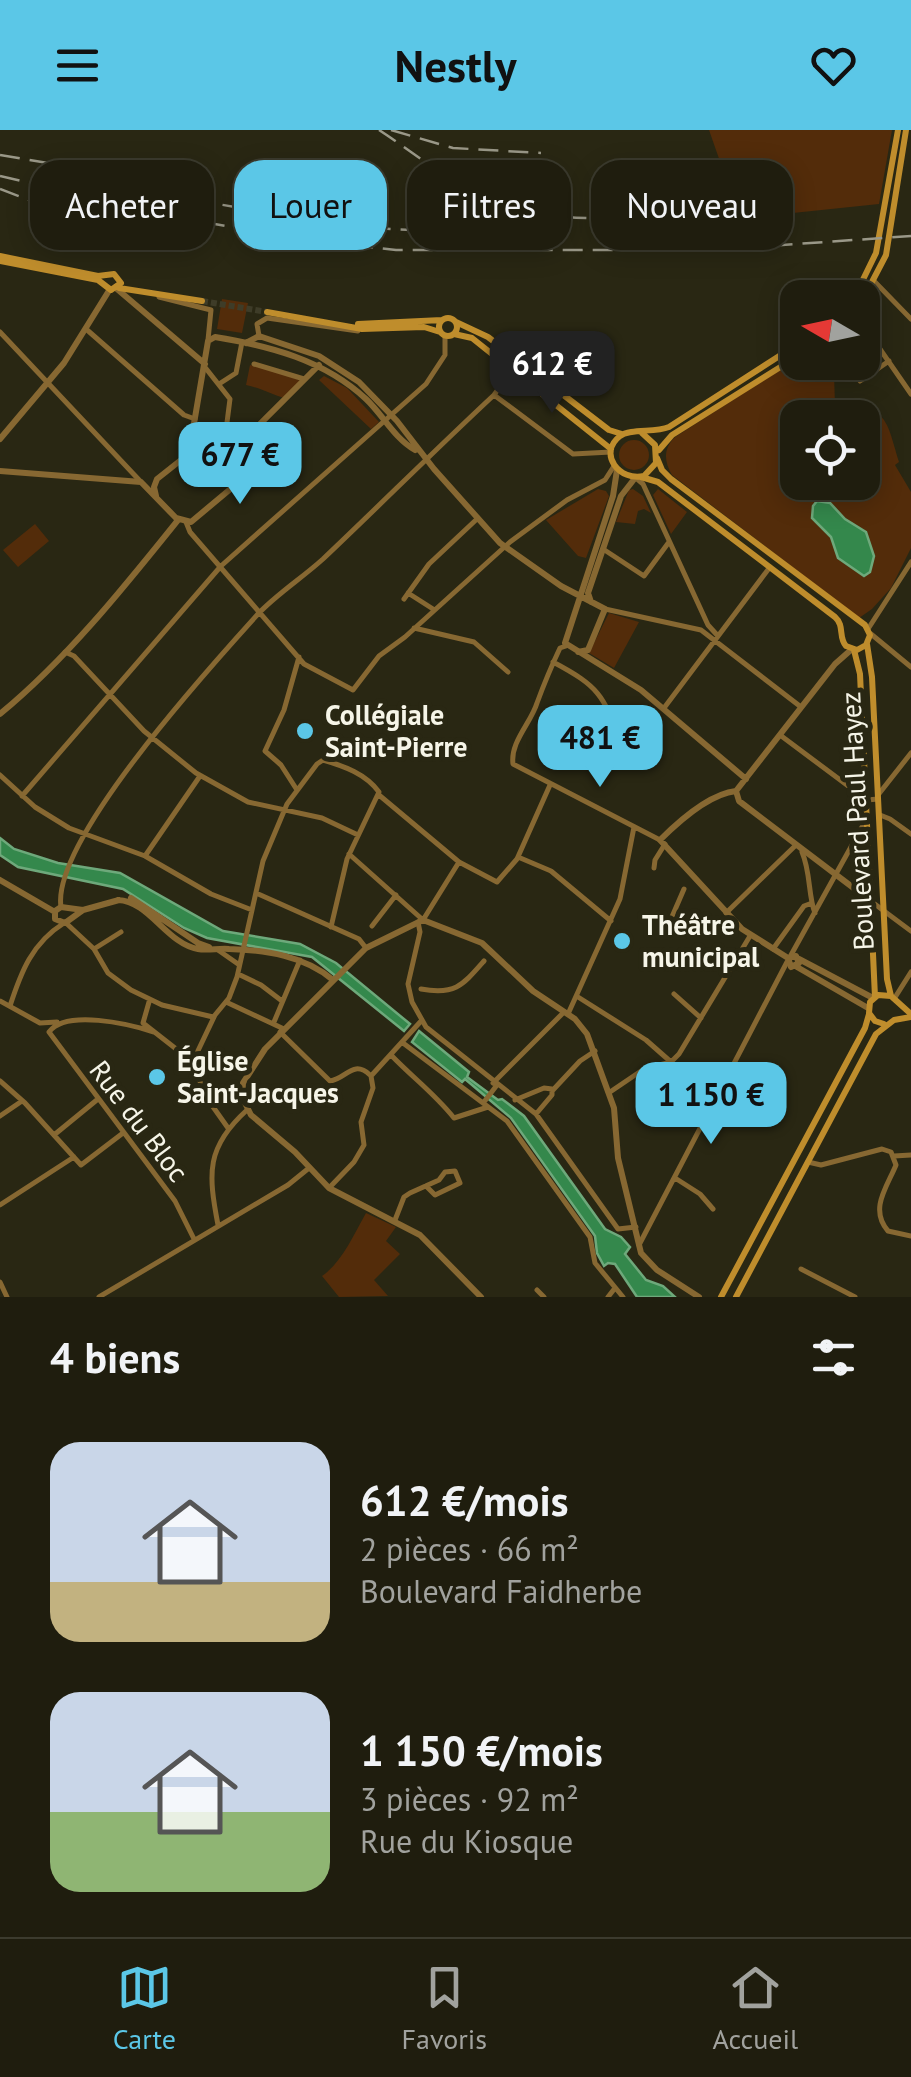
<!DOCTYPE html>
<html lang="fr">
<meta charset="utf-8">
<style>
body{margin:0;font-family:"PT Sans",sans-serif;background:#2c2a1c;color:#f1f3f6;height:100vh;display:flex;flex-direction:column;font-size:38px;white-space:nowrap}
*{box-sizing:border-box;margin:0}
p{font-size:32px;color:#a1a29e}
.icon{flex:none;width:55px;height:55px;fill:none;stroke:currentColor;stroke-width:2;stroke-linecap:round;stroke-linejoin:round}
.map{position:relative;height:1167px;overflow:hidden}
.drawer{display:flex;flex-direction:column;background:#1f1d0e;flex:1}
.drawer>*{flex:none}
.top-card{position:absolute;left:30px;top:30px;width:852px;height:90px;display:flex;gap:20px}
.needle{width:65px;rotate:279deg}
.tools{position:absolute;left:780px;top:150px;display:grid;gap:20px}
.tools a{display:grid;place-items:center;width:100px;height:100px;border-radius:20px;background:#1f1d0e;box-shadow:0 5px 25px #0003,0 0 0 2px #3c3b2e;font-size:50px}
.price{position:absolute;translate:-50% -85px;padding:0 22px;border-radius:20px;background:#5bc7e7;color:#111;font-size:32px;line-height:65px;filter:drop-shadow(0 2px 5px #0008)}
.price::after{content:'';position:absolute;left:50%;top:60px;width:30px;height:22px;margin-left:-15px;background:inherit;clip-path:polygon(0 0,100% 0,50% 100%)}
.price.on{background:#222;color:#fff}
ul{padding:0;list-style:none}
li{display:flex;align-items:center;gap:30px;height:250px;padding:0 50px}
li span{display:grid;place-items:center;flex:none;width:280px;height:200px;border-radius:30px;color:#555}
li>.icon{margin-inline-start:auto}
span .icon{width:120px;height:120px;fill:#fffc;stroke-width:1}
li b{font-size:42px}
h2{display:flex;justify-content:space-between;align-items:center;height:120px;padding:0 50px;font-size:42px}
.tag{padding:0 35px;border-radius:30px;background:#1f1d0e;box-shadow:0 5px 25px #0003,0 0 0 2px #3c3b2e;font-size:35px;line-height:90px}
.tag.on{background:#5bc7e7;color:#111}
header{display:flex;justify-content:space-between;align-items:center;height:130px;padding:0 50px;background:#5bc7e7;color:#111;font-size:45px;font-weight:700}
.menu{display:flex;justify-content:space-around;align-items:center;height:140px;border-top:2px solid #3c3b2e;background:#1f1d0e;font-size:28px;color:#a1a29e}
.menu a{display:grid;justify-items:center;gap:5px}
.menu .on{color:#5bc7e7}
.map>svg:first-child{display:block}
</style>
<header><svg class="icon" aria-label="menu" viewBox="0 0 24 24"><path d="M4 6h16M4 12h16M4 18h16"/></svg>Nestly<svg class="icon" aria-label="heart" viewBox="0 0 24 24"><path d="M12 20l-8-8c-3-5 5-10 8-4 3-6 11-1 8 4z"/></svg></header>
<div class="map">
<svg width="911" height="1167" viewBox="0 0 911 1167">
<rect width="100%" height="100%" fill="#292713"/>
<!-- green -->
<path fill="#532c0a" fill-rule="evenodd" d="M709,0H892L879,74L764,86L738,83Z
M222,169L248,173L242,203L217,199Z
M797,229L798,232L822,233L834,244L835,275C887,278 885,284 899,332L895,335L911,362V418L891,458L872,479L859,488L672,345C664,331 663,319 675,307ZM798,288H862V352H798Z
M250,235L292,246L300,251L285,268C272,265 261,258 246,255Z
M324,246L347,258L379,292L371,299L319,250Z
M259,307L274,322L248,348L241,342L245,320Z
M619 325a15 15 0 1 1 30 0a15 15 0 1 1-30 0Z
M598,359L606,361L609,366L586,428L578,426L546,390Z
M633,359L643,366L651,383L644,379L638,381L635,394L616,392L629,360Z
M658,359L687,382L671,404L653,365Z
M35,394L49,411L18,437L3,420Z
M609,483L639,492L614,538L589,523Z
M366,1083L396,1097L386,1111L400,1124L374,1150L388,1166L339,1167L322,1146C342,1132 353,1106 366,1083Z"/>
<!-- water -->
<path fill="#34884c" stroke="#6ea97b" stroke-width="2.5" d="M817,371L830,373L845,389L866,402L874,426L870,442L864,446L838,428L831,407L812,388L813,376Z
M0,708L14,719L58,733L120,743L223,801L300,814L336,833L410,894L404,901L312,827L207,808L184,798L123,759L18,737L0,725Z
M419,901L469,942L467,947L498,970L502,969L524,986L605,1099L621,1107L630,1117L625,1124L646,1150L663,1156L675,1167H637L615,1134L608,1133L604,1136L597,1123L595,1106L511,988L465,949L462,952L412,912Z"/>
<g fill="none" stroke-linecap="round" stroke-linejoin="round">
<!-- secondary-tunnel -->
<path stroke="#3e3c28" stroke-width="6" stroke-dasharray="6 3" stroke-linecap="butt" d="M202,171L267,182"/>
<!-- minor -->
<path stroke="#876832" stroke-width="5" d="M874,151L911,189
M159,167L211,180L208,210
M862,193L911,264
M86,199L184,285L195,289
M0,202L141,352
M259,206L257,194L267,188L358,201
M848,232L860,251L889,231
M254,234L304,249
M204,236L230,269L225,308
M219,254L236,243L242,212
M494,265L573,324L611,322
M636,348L643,354L708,495L718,506
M186,392L190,402L304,534L353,560L379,526L405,507L510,412L567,370L605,350L614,336
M603,419L644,446L669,412
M408,463L433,479
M404,469L429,434L478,388
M605,479L701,500L801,577
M414,498L474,512L508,542
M868,499L911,432
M871,504L911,537
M566,516L560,518C551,537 544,554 537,573C531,593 510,612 513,634L660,710
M65,522L74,526L144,601L196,643L248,672L322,688L358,705
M553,532C602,558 603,566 623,617
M664,578L770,437
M780,605L867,670L878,669
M0,645L35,677L69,698L145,726L211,764L252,780
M297,660L281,635L265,621L284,580L299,527
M379,665L459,732L497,752L517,729L550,655
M878,665L911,623
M22,666L221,436L426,254L445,225V206
M880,685L890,689L911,704
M802,722C811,743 808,766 815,783
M349,724L423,790L459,732
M145,726L200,646
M518,727L551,741L611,791
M654,738L655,730L665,714
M256,763L359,809L366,818
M872,772L911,801
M61,777C51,711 211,536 258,484C277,464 302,448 323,429C380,375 436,319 494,265L512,240
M726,783L796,715
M418,792L420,802L408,854L412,872L426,897L536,984L618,1099L636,1097
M66,793L94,819L108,843L131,860L162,875L213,887
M679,795L671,789L684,759
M372,796L396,765
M94,819L121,802
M773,819L804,776L812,773
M218,820L238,834
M791,825L867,688
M238,844L261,855L282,871
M421,859C455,865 462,856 484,831
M674,864L701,888
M578,867L646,910L671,932
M894,869L911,842
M0,871L40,893L57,892
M149,872L143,893L189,929L211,974L228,998
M226,872L284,899
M10,876C21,842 32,813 64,793
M568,884L620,769L634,697
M274,892L300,830
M154,902C129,894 66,879 49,902L175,1071L194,1109
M280,902L330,951C346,949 353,929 370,945
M403,913L507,991L590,1107L595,1133L623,1167
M391,925C413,948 434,963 454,988L488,977
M189,929L195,927L215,885L229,868L237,847L263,731L287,674L317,634L323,630C344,636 366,644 379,662L347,729L331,797
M671,932L679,924L750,806
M371,946L422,890
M0,951L25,973L81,1035L123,1003
M493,953L564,882
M553,960L580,931L595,921
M610,962L644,939L671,932
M515,970L544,958L552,959V965L536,984
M484,972L497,955
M0,986L22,971
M54,1005L98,969
M894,1026L911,1025
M808,1032L821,1035L882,1019L891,1022L896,1035C887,1057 869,1079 888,1101L911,1106
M675,1048L700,1064L713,1079
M329,1058L354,1032L364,1015L361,992L373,958L371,946
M0,1075L74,1027
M395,1090L404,1067L410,1063L439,1050L445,1042L455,1041L460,1053L435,1065L426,1056
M218,1095C208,1043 206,1017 247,980
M639,1115L787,832
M801,1139L855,1167
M0,1152L7,1167
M537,1160L544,1167
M99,1167L288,1055L309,1038
M608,1167L615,1158"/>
<!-- tertiary -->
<path stroke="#876832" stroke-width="6" d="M117,159L205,234
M246,213L259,206L319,226L359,252L397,291L434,339L500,413L561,456L605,479L588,520L578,522
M0,309L64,233L110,159
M242,312L319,235
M189,323L208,211L215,207C270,216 324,230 366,269C383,285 394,308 415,320
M617,340L613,366L565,513L641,560L746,649
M0,341L141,352L176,388L191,392L234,356L242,312
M156,366L154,357L157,349L210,307L242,312
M591,472L588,463L621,366L635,348
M0,584C66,530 125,456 178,390
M736,661C709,664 679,691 660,710L742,799L788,828L796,826L799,833L791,837L788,828
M736,661L835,534L852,519
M736,661L739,671L872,772
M0,750L55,782
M131,768L198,813L209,817
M118,770C149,771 167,814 198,819C207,821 219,818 229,819C266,820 305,826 333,850
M83,780L65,793L55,789V781L61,777L83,780L119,770
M799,829L873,868
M797,837L868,878
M481,1167L420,1105L329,1058L295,1022L251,985L242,967L243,953L265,919L366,818L423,790L482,813L533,861L575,889L587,904L614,978L618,1028L641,1123L657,1140L699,1167"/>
<!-- secondary -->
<path stroke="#bf8d2c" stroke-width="6" d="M0,126L98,146L114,144L121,153L111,160L98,150L0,131
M119,158L202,171
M854,168L876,123L898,0
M862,171L886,125L906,0
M267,182L362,199L424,197L440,202
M439 197a9 9 0 1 1 18 0a9 9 0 1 1-18 0Z
M456,192L488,207L609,300L622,304
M358,194L442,190
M454,204L472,208L611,319
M642,303L655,315L656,333L644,346C620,352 597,324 620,306C631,298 654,303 669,297L798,214
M659,320L672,305L798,226
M641,347L658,352L835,487C845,496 838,507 846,516L857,520L866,515L870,505L865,495L671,349L662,340L657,328
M867,514L872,547L887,849L891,866
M854,520L860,544L875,867
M884,894L875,891L869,883L870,872L878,865L891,866L911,884
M721,1167L865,898L869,884
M736,1167L876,904L894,890L911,887"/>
<!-- rail -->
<path stroke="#9a9888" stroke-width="2.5" stroke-dasharray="20 10" stroke-linecap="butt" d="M379,0C416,24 449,52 490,70C553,96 622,86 689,89C717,91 744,98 773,98
M391,0L453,18L541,23
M0,25L66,36
M45,45L354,97L545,107
M0,46L174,87L314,111L396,120H711L911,106
M0,59L79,89L161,109"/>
</g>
<!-- markers -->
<g fill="#5bc7e7" stroke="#292713" stroke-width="4">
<circle cx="305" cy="601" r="10"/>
<circle cx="622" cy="811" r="10"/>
<circle cx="157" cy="947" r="10"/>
</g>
<g text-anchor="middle" stroke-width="10" stroke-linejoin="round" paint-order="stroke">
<!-- poi labels -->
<g font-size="28" font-weight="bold" fill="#f6f5e8" stroke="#292713" text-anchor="start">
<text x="325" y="595">Collégiale<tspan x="325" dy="32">Saint-Pierre</tspan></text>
<text x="642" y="805">Théâtre<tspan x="642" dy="32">municipal</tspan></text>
<text x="177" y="941">Église<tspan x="177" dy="32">Saint-Jacques</tspan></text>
</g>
<!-- street labels -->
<g font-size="28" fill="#f6f5e8" stroke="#292713">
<text transform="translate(857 691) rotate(-93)" y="10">Boulevard Paul Hayez</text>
<text transform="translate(139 991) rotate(53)" y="10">Rue du Bloc</text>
</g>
</g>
</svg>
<div class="tools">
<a><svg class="needle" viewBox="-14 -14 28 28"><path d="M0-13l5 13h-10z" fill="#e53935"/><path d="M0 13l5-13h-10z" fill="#a1a29e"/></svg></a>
<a><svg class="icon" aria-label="locate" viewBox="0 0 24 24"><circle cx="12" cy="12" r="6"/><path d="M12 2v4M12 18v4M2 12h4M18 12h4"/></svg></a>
</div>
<b class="price on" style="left:552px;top:286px">612 €</b>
<b class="price" style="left:240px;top:377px">677 €</b>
<b class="price" style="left:600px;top:660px">481 €</b>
<b class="price" style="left:711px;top:1017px">1 150 €</b>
<div class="top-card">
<a class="tag">Acheter</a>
<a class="tag on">Louer</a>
<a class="tag">Filtres</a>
<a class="tag">Nouveau</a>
</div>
</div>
<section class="drawer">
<h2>4 biens<svg class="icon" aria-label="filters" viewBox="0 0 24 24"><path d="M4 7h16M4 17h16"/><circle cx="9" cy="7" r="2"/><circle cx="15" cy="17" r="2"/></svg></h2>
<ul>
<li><span style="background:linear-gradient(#c9d6e8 70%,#c2b280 0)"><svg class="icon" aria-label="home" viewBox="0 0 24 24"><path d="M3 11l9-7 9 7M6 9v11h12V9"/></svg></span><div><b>612 €/mois</b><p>2 pièces · 66 m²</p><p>Boulevard Faidherbe</p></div></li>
<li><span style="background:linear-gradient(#c9d6e8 60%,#8fb573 0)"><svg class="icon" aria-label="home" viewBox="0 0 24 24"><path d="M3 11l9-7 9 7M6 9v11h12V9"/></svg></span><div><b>1 150 €/mois</b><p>3 pièces · 92 m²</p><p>Rue du Kiosque</p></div></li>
</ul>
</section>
<nav class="menu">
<a class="on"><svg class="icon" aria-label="map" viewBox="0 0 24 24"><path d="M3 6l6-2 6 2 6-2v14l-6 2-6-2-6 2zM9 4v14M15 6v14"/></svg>Carte</a>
<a><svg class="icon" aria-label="saved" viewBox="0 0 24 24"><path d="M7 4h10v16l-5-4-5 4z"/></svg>Favoris</a>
<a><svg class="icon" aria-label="home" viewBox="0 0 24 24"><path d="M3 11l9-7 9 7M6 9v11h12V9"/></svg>Accueil</a>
</nav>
